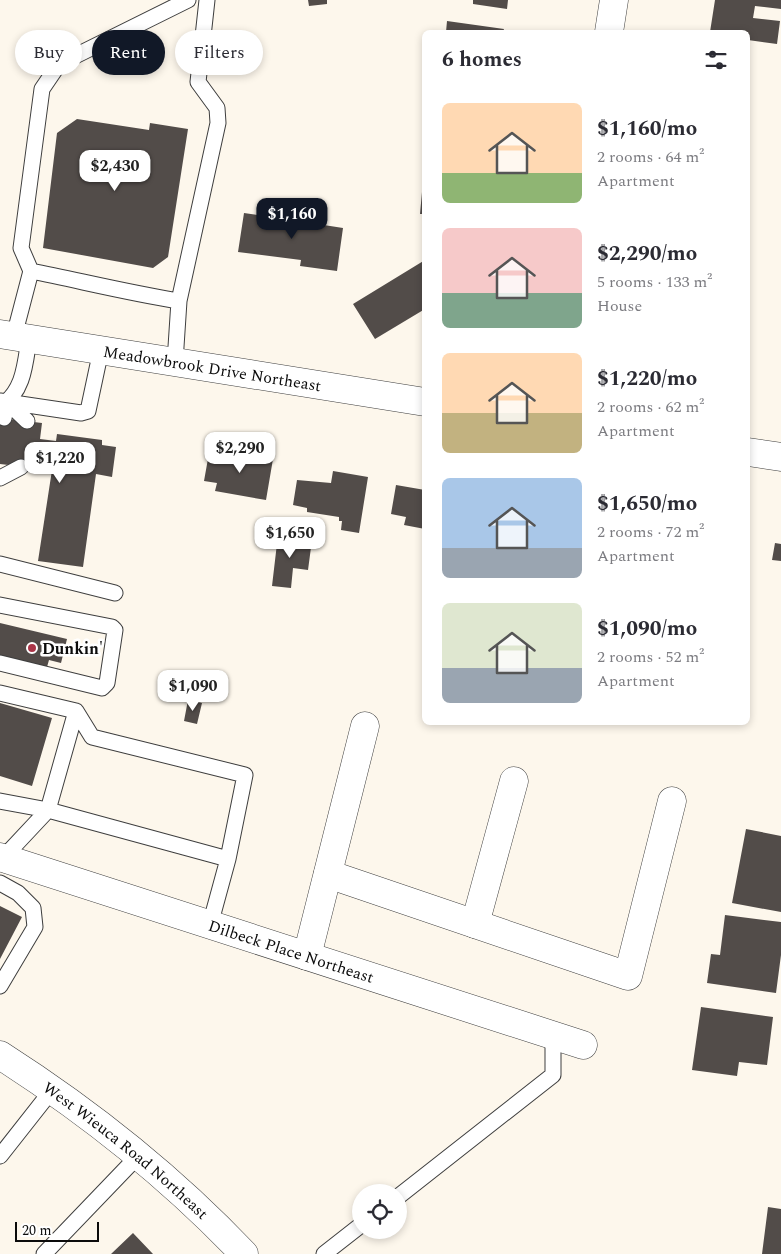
<!DOCTYPE html>
<meta charset="utf-8">
<style>
body{margin:0;font-family:Spectral,serif;background:#f7f7f7;color:#2b2b33;height:100vh;display:flex;flex-direction:column;font-size:19px;white-space:nowrap}
*{box-sizing:border-box;margin:0}
p{font-size:16px;color:#7c7c81}
.icon{flex:none;width:28px;height:28px;fill:none;stroke:currentColor;stroke-width:2;stroke-linecap:round;stroke-linejoin:round}
.map{position:relative;flex:1;overflow:hidden}
.details{position:absolute;left:422px;top:30px;width:328px;height:695px;display:flex;flex-direction:column;background:#fff;border-radius:8px;box-shadow:0 2px 8px #0003}
.details>*{flex:none}
.banner{position:absolute;left:15px;top:30px;width:332px;height:45px;display:flex;gap:10px}
.tools{position:absolute;left:352px;top:1184px;display:grid;gap:10px}
.tools a{display:grid;place-items:center;width:55px;height:55px;border-radius:50%;background:#fff;box-shadow:0 2px 8px #0003;font-size:25px}
.scale{position:absolute;left:15px;bottom:12px;width:84px;box-sizing:border-box;padding-left:5px;border:2px solid #0b0b0b;border-top:0;font-size:14px;line-height:18px;white-space:nowrap;color:#0b0b0b;-webkit-text-stroke:4px #fff;paint-order:stroke}
.price{position:absolute;translate:-50% -42px;padding:0 11px;border-radius:10px;background:#fff;color:#222;font-size:16px;line-height:32px;filter:drop-shadow(0 1px 2px #0008)}
.price::after{content:'';position:absolute;left:50%;top:30px;width:15px;height:11px;margin-left:-8px;background:inherit;clip-path:polygon(0 0,100% 0,50% 100%)}
.price.on{background:#111827;color:#fff}
ul{padding:0;list-style:none}
li{display:flex;align-items:center;gap:15px;height:125px;padding:0 20px}
li span{display:grid;place-items:center;flex:none;width:140px;height:100px;border-radius:8px;color:#555}
li>.icon{margin-inline-start:auto}
span .icon{width:60px;height:60px;fill:#fffc;stroke-width:1}
li b{font-size:21px}
h2{display:flex;justify-content:space-between;align-items:center;height:60px;padding:0 20px;font-size:21px}
.chip{padding:0 18px;border-radius:22px;background:#fff;box-shadow:0 2px 8px #0003;font-size:18px;line-height:45px}
.chip.on{background:#111827;color:#fff}
.map>svg:first-child{display:block}
</style>
<div class="map">
<svg width="781" height="1254" viewBox="0 0 781 1254">
<rect width="100%" height="100%" fill="#fdf7ec"/>
<!-- building -->
<path fill="#524c49" d="M308,0H327V4L309,6Z
M473,0H508L507,9L473,4Z
M715,0H781V9L755,6L753,18L780,21L777,44L748,40V32H710Z
M447,21L504,29L503,32H446Z
M77,119L149,130L150,123L188,129L168,257L153,268L43,248L57,133Z
M422,192L425,193V214H420Z
M300,209L313,211L311,223L343,228L337,271L300,266L301,260L238,252L244,213L299,221Z
M425,260V309L375,339L353,304Z
M0,418L42,423L40,439L56,441L57,434L102,440V445L116,447L112,477L96,474L83,567L38,561L52,470L0,464Z
M223,450L273,459L266,500L215,491L217,483L204,481L209,453L223,455Z
M333,471L368,477L359,533L341,530L342,521H339V517L307,512V508L293,505L297,480L331,483Z
M396,485L425,490V529L404,525L406,517L391,514Z
M278,535L312,540L308,570L293,568L291,588L272,586Z
M775,543L781,544V561L772,560Z
M0,623L67,639L61,663L49,660L47,667L0,656Z
M188,700L202,703L197,724L184,721Z
M0,703L52,718L32,786L0,776Z
M746,829L781,836V912L732,903Z
M0,906L22,917L0,959Z
M725,915L781,922V955L776,993L707,983L711,954L720,955Z
M701,1007L773,1017L767,1065L739,1062L737,1076L692,1070Z
M768,1207L781,1209V1254H762Z
M133,1233L153,1254H111Z"/>
<g fill="none" stroke-linecap="round" stroke-linejoin="round">
<defs>
<path id="service" d="M31,271L21,248L42,89L59,64L188,0
M14,336L31,271C81,281 129,293 179,301
M175,362L179,301L218,123L217,108L198,82L207,0
M0,401L81,413L88,411L101,350
M1,406C24,391 25,364 29,339
M4,418L7,402L27,421
M0,478L21,467
M0,564L115,593
M0,605L112,627L115,630L107,683L102,688L0,663
M0,693L76,711L92,737L245,775L228,859L48,810L0,801
M3,858L48,810L76,711
M0,883L18,893L33,908L35,927L0,986
M210,925L228,859
M0,1156L52,1090
M399,1196L553,1075V1036
M44,1254L139,1155
M324,1254L361,1225"/>
<g id="minor">
<path d="M609,32L614,0"/>
<path id="s1" d="M0,334L425,402"/>
<path d="M748,452L781,457"/>
<path id="s2" d="M0,857L583,1045"/>
<path d="M328,874L628,976L672,801"/>
<path d="M475,924L514,781"/>
<path d="M307,956L365,726"/>
</g>
<g id="tertiary">
<path id="s3" d="M0,1055C89,1112 171,1177 244,1254"/>
</g>
</defs>
<!-- service casing -->
<use href="#service" stroke="#3e3e3e" stroke-width="17"/>
<!-- minor casing -->
<use href="#minor" stroke="#3e3e3e" stroke-width="29"/>
<!-- tertiary casing -->
<use href="#tertiary" stroke="#3e3e3e" stroke-width="29"/>
<!-- service -->
<use href="#service" stroke="#fff" stroke-width="15"/>
<!-- minor -->
<use href="#minor" stroke="#fff" stroke-width="28"/>
<!-- tertiary -->
<use href="#tertiary" stroke="#fff" stroke-width="28"/>
</g>
<!-- markers -->
<circle fill="#aa3548" stroke="#fff" stroke-width="2" cx="32" cy="648" r="5"/>
<g text-anchor="middle" stroke-width="5" stroke-linejoin="round" paint-order="stroke">
<!-- street labels -->
<g font-size="16" fill="#0b0b0b" stroke="#fff">
<text dy="6" stroke="none"><textPath href="#s1" startOffset="215">Meadowbrook Drive Northeast</textPath></text>
<text dy="6" stroke="none"><textPath href="#s2" startOffset="306">Dilbeck Place Northeast</textPath></text>
<text dy="6" stroke="none"><textPath href="#s3" startOffset="158">West Wieuca Road Northeast</textPath></text>
</g>
<!-- poi labels -->
<g font-size="16" font-weight="bold" fill="#0b0b0b" stroke="#fff" text-anchor="start">
<text x="42" y="654">Dunkin'</text>
</g>
</g>
</svg>
<div class="tools">
<a><svg class="icon" aria-label="locate" viewBox="0 0 24 24"><circle cx="12" cy="12" r="6"/><path d="M12 2v4M12 18v4M2 12h4M18 12h4"/></svg></a>
</div>
<div class="scale">20 m</div>
<b class="price" style="left:115px;top:192px">$2,430</b>
<b class="price on" style="left:292px;top:240px">$1,160</b>
<b class="price" style="left:240px;top:474px">$2,290</b>
<b class="price" style="left:60px;top:484px">$1,220</b>
<b class="price" style="left:290px;top:559px">$1,650</b>
<b class="price" style="left:193px;top:712px">$1,090</b>
<div class="banner">
<a class="chip">Buy</a>
<a class="chip on">Rent</a>
<a class="chip">Filters</a>
</div>
<section class="details">
<h2>6 homes<svg class="icon" aria-label="filters" viewBox="0 0 24 24"><path d="M4 7h16M4 17h16"/><circle cx="9" cy="7" r="2"/><circle cx="15" cy="17" r="2"/></svg></h2>
<ul>
<li><span style="background:linear-gradient(#ffd9b3 70%,#8fb573 0)"><svg class="icon" aria-label="home" viewBox="0 0 24 24"><path d="M3 11l9-7 9 7M6 9v11h12V9"/></svg></span><div><b>$1,160/mo</b><p>2 rooms · 64 m²</p><p>Apartment</p></div></li>
<li><span style="background:linear-gradient(#f6c9c9 65%,#7fa58c 0)"><svg class="icon" aria-label="home" viewBox="0 0 24 24"><path d="M3 11l9-7 9 7M6 9v11h12V9"/></svg></span><div><b>$2,290/mo</b><p>5 rooms · 133 m²</p><p>House</p></div></li>
<li><span style="background:linear-gradient(#ffd9b3 60%,#c2b280 0)"><svg class="icon" aria-label="home" viewBox="0 0 24 24"><path d="M3 11l9-7 9 7M6 9v11h12V9"/></svg></span><div><b>$1,220/mo</b><p>2 rooms · 62 m²</p><p>Apartment</p></div></li>
<li><span style="background:linear-gradient(#a9c7e8 70%,#9aa5b1 0)"><svg class="icon" aria-label="home" viewBox="0 0 24 24"><path d="M3 11l9-7 9 7M6 9v11h12V9"/></svg></span><div><b>$1,650/mo</b><p>2 rooms · 72 m²</p><p>Apartment</p></div></li>
<li><span style="background:linear-gradient(#dfe7d0 65%,#9aa5b1 0)"><svg class="icon" aria-label="home" viewBox="0 0 24 24"><path d="M3 11l9-7 9 7M6 9v11h12V9"/></svg></span><div><b>$1,090/mo</b><p>2 rooms · 52 m²</p><p>Apartment</p></div></li>
</ul>
</section>
</div>
